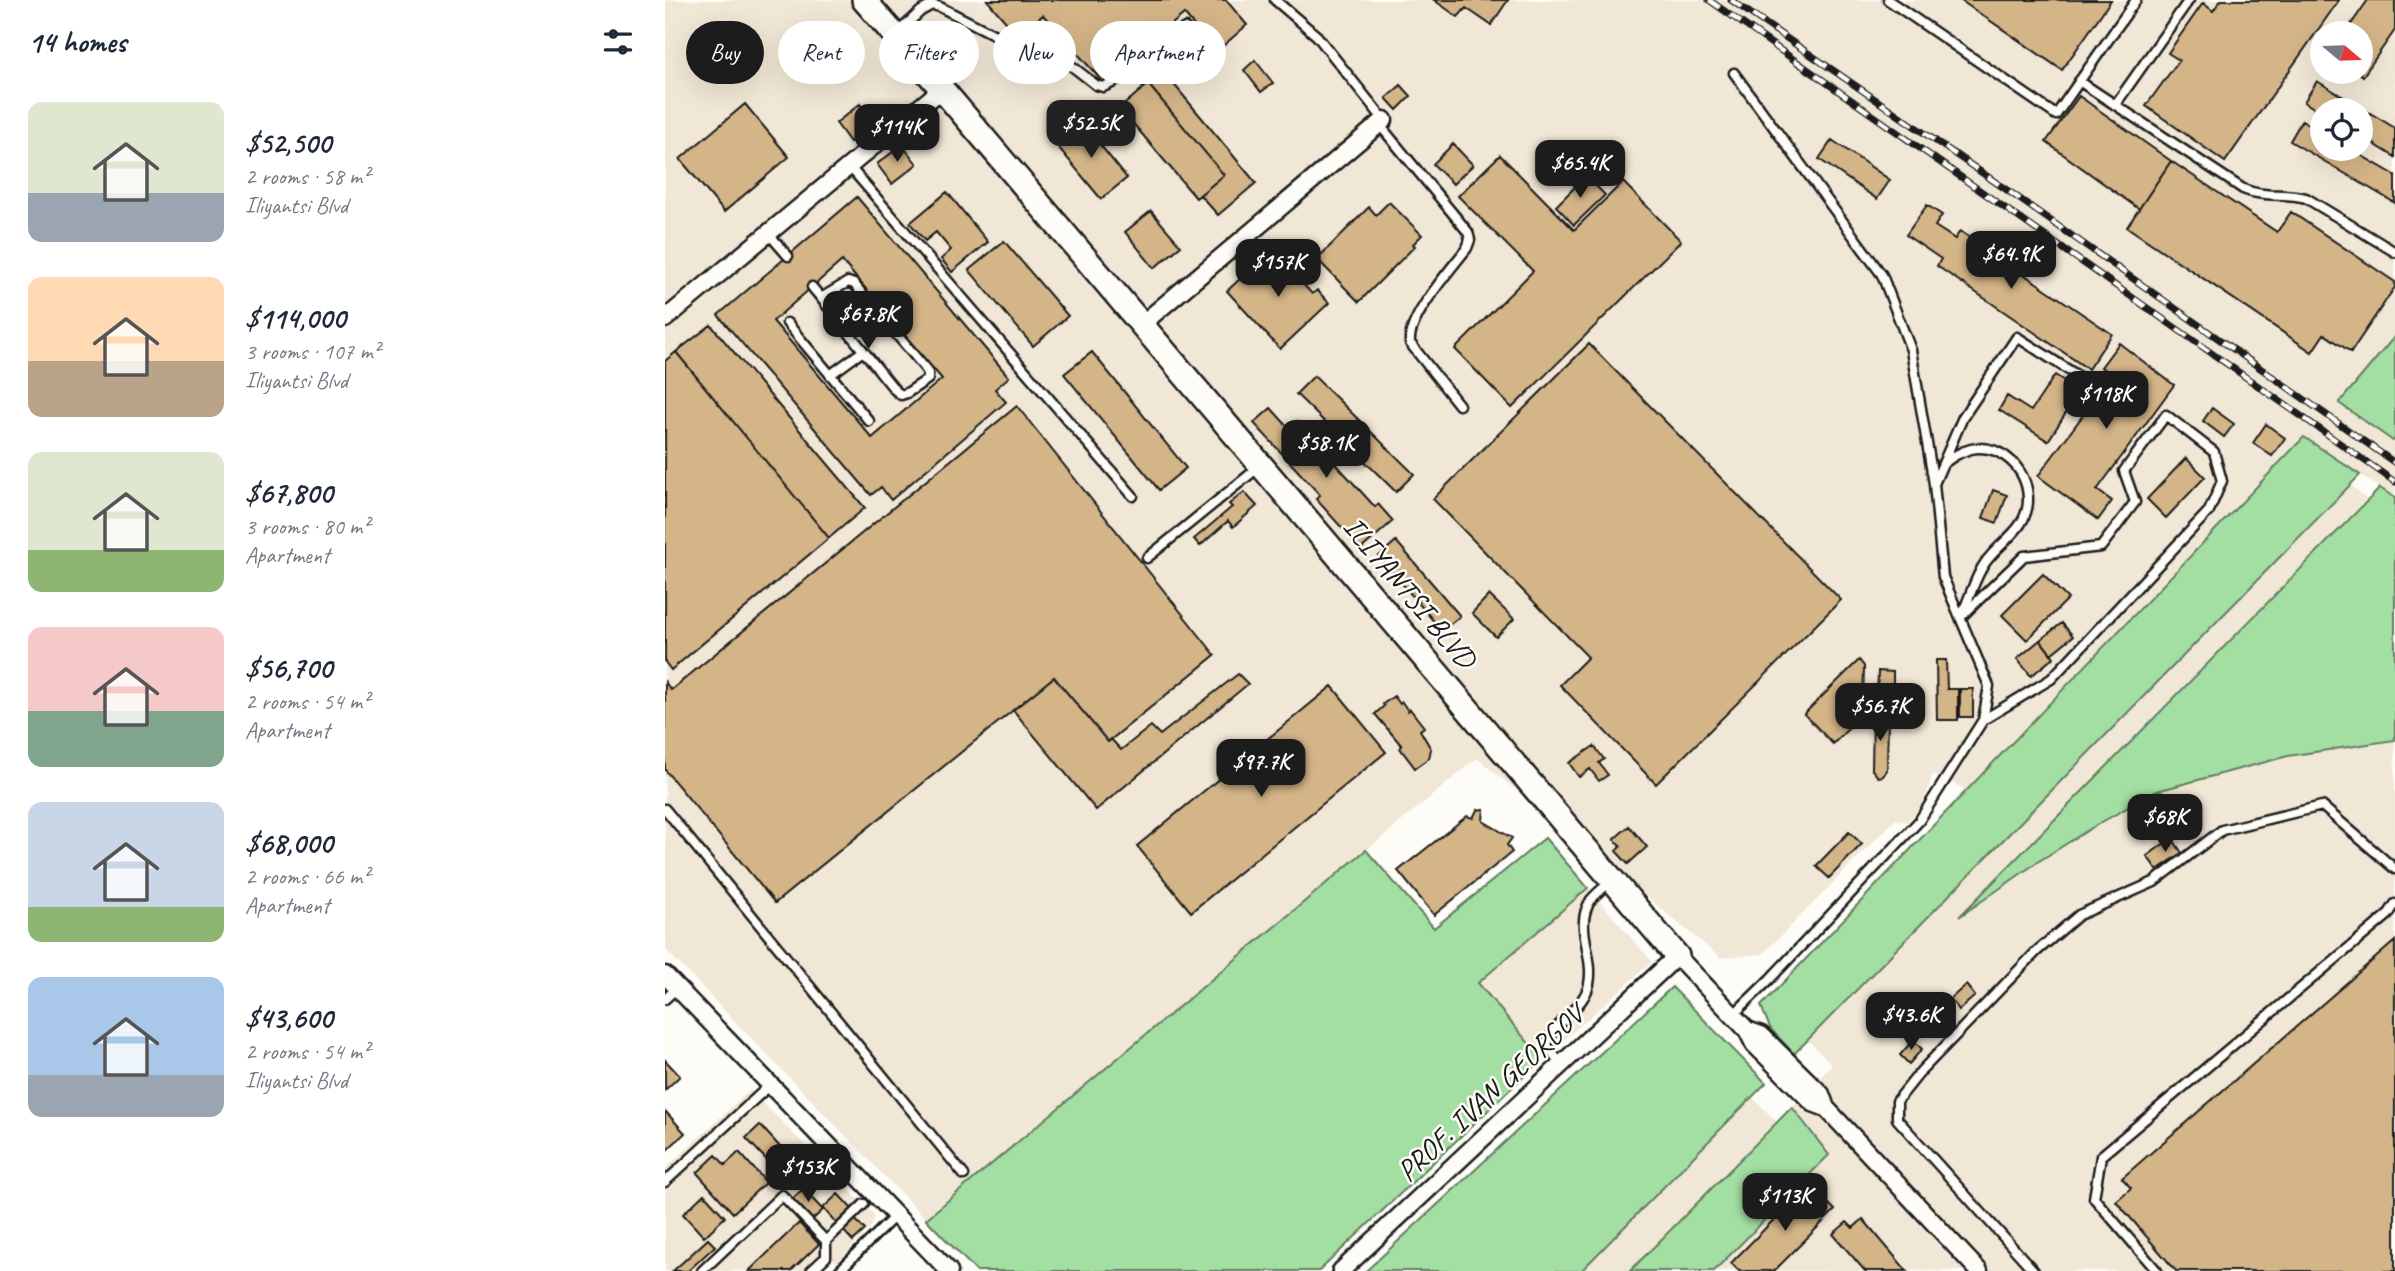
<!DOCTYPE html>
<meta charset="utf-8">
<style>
body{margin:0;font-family:Caveat,sans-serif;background:#f2f2f3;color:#1f2937;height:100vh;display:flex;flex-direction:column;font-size:26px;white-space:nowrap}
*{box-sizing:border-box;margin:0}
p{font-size:23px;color:#747a83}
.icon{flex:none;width:38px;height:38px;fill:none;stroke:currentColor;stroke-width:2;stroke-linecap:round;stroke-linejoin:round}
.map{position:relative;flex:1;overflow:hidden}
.drawer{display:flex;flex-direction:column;background:#fff;width:665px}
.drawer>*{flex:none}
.guide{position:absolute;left:21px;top:21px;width:665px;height:63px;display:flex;gap:14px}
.needle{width:46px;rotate:109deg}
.controls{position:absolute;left:1645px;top:21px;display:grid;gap:14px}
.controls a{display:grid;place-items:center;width:63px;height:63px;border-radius:50%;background:#fff;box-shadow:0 7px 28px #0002;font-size:35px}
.price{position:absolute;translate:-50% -60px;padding:0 16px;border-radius:14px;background:#1c1c1c;color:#fff;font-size:23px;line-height:46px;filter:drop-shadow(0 2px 4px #0008)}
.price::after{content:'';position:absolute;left:50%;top:42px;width:21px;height:16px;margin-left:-10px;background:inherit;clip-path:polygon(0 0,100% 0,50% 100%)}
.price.current{background:#222;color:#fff}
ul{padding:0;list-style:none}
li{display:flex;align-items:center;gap:21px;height:175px;padding:0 28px}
li span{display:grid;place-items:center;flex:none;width:196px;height:140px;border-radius:14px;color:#555}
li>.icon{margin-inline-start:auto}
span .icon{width:84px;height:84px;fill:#fffc;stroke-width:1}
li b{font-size:30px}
h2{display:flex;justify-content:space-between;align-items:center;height:84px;padding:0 28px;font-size:30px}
.pill{padding:0 24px;border-radius:32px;background:#fff;box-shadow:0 7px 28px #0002;font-size:24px;line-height:63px}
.pill.current{background:#1c1c1c;color:#fff}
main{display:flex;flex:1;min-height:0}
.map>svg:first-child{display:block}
</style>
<main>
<section class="drawer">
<h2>14 homes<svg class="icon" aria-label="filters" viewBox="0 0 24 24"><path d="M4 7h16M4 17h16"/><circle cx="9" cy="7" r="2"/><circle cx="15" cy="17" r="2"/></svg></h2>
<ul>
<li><span style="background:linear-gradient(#dfe7d0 65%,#9aa5b1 0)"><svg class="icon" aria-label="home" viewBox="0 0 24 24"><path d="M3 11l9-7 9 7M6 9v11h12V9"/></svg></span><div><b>$52,500</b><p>2 rooms · 58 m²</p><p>Iliyantsi Blvd</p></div></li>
<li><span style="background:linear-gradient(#ffd9b3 60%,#b9a48a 0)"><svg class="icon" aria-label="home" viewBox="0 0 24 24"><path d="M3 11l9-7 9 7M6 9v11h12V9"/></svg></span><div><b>$114,000</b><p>3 rooms · 107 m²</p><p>Iliyantsi Blvd</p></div></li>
<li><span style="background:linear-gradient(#dfe7d0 70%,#8fb573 0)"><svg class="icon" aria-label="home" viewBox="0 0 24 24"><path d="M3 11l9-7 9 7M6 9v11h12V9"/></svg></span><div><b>$67,800</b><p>3 rooms · 80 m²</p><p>Apartment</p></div></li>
<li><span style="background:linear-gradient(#f6c9c9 60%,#7fa58c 0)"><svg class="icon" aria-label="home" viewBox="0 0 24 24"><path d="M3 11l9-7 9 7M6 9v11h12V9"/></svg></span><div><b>$56,700</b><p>2 rooms · 54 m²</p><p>Apartment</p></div></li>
<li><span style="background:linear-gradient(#c9d6e8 75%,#8fb573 0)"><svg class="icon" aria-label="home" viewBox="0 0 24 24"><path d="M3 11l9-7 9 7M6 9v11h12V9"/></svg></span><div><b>$68,000</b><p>2 rooms · 66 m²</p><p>Apartment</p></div></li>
<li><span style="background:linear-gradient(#a9c7e8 70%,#9aa5b1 0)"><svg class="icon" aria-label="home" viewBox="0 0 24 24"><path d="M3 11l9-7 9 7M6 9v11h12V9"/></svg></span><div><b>$43,600</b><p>2 rooms · 54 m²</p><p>Iliyantsi Blvd</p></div></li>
</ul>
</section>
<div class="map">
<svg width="1730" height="1271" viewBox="0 0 1730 1271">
<rect width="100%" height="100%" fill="#fdfcf7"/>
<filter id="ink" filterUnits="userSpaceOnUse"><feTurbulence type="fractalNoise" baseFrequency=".0143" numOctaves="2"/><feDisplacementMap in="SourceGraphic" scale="14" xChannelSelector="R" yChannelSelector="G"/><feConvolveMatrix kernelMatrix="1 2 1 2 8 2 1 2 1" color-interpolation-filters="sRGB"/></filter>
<g filter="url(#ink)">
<!-- built -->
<path fill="#f1e7d6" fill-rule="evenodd" d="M0,0H1730V336L1675,403L1730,443V498L1639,437L1303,791L1268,774L1259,801L1243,822L1231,819L1098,954L1056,958L812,758L261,1219L0,949ZM1657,33H1696V72H1657ZM1657,110H1696V149H1657Z
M1686,485L1703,501L1298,913L1374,861L1428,827L1492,791L1623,756L1730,740V1271H1049L1164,1155L1127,1107L1167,1065L1143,1040Z
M923,888L987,962L877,1059L813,983Z
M85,1090L209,1215L208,1224L172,1263L167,1258L153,1271H0V1169Z
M1087,1097L1112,1122L965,1271H916Z"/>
<!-- green -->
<path fill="#a3dea3" stroke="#607d60" stroke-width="2" d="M1730,336V439L1728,441L1674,403Z
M1639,437L1695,475L1129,1054L1105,1028L1096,1006Z
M1715,488L1730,498V740L1623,756L1492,791L1428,827L1374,861L1294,917Z
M880,838L923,888L813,983L877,1059L654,1271H311L261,1219L701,850L769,928Z
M1007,987L1101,1083L916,1271H701Z
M1127,1107L1164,1155L1049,1271H965Z"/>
<!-- building -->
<path fill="#d4b588" stroke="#1c1c1c" stroke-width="2" fill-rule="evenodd" d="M322,0H561L582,25L551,52L519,14L438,82L378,15L353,36Z
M769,0H843L826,25L801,8L793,17Z
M1295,0H1446L1397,70Z
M1556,0H1674L1560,162L1481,106L1514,60L1503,53L1538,3L1548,11Z
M1703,0H1730V30L1698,76L1693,72H1696V33H1680Z
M590,60L608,83L596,92L579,70Z
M492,64L591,183L553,215L535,195L559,175L483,84L478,88L472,82Z
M1652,81L1730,128V157L1696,136V110H1657V113L1639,102Z
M483,84L559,175L531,198L455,108Z
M736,85L746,96L732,110L721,98Z
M1414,96L1506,161L1474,209L1381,142Z
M80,104L124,157L59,212L15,159Z
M195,104L210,124L185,142L171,123Z
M1637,120L1657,132V149H1685L1730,175V203L1625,141Z
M416,121L462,178L436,199L389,142Z
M1167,140L1225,180L1212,199L1154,159Z
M788,144L808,165L788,184L768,164Z
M237,145L252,164L227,184L212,164Z
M835,155L909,230L958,182L1016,241L847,408L790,349L868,271L793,196Z
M1506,161L1612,232L1626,212L1730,282V287L1686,352L1659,334L1647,352L1462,227Z
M921,176L940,195L909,225L891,206Z
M282,192L323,242L287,272L276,259L286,250L271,232L260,241L245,223Z
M192,197L344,377L330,389L341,402L226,500L216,487L206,495L53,315ZM177,261L277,379L207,438L108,321Z
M724,202L757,235L748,244L750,246L694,302L652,259L704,207L711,215Z
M1262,205L1277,215L1270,226L1290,239L1295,231L1447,334L1423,369L1272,266L1276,259L1241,235Z
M486,211L516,246L489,268L460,232Z
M339,241L403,316L368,346L304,270Z
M620,252L640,274L634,280L647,294L652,290L664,303L615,349L562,291L596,259L604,267Z
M46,325L200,508L164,538L11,352Z
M1454,343L1509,385L1432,490L1447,501L1433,520L1373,476L1447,376L1436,367Z
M924,344L1176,600L991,784L895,685L923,657L768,499Z
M11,352L164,538L6,670L0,662V361Z
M427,352L521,468L494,490L399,374Z
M1390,375L1415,391L1383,441L1334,410L1342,396L1366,411Z
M649,376L749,474L731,492L631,394Z
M352,406L550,655L443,742L389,677L110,903L0,770V682L6,690Z
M606,408L624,428L632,421L710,507L713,504L728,521L696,549L651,499L655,495L589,423Z
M1547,408L1569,424L1559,437L1538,421Z
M1601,424L1620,438L1607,456L1588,443Z
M1521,458L1540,477L1501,518L1482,499Z
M1328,490L1342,495L1332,523L1318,518Z
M579,492L592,506L568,527L563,521L535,546L529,539L567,507L564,504Z
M731,541L795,616L777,631L714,556Z
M1378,574L1403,599L1362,640L1337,615Z
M824,595L849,619L831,637L807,613Z
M1397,623L1408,636L1386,654L1375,640Z
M1375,640L1389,657L1366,676L1352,659Z
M1194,660L1199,666L1198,714L1168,744L1139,714Z
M1271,660H1281L1282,689H1293V720H1272Z
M1213,671L1228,672V700L1212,699Z
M573,674L583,684L431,810L348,710L389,677L443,742L446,739L456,750L486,726L495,735Z
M667,686L721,752L526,912L472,846Z
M1295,689H1308V717H1295Z
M729,696L735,704L737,702L743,711L745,709L759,727L755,730L766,749L764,758L750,768L735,748L737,746L710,714L719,706L718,704Z
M1217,709L1223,716L1222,770L1218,776L1213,777L1207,770L1208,716L1210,711Z
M929,746L939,759L934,763L943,775L934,781L925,769L914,777L904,763Z
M819,809L818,821L847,838L842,845L847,852L769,915L733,871L802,816L808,818L812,810Z
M964,826L982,847L963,864L951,851L956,846L949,839Z
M1184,832L1197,844L1164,878L1151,866Z
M1507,838L1517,853L1492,870L1482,856Z
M1730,941V1271H1511L1451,1201L1466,1188L1457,1178Z
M1301,985L1310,996L1294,1010L1285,999Z
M1248,1040L1257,1049L1244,1064L1235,1055Z
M0,1060L15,1076L0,1090Z
M1,1112L20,1133L0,1152V1113Z
M95,1125L126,1159L112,1171L81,1138Z
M74,1152L101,1182L68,1213L32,1173L51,1155L60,1165Z
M128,1162L138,1173L129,1182L119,1172Z
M1144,1184L1170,1210L1109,1271H1074L1066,1263Z
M138,1189L158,1210L147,1220L127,1199Z
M39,1194L60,1217L39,1237L18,1214Z
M173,1194L188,1210L172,1224L158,1208Z
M188,1217L200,1230L188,1241L176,1228Z
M1198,1219L1242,1271H1200L1168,1234L1182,1222L1188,1228Z
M134,1223L154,1244L126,1271H84Z
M43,1239L50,1246L23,1271H8Z"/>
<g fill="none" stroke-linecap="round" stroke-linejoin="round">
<defs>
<path id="lane" d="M610,0L652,36L719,120
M1223,0L1391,115L1471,0
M232,33L256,11L267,5L275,7L340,40L385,49L431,85L438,87L447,83L520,28
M1414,81L1578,189C1599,198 1620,192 1641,198L1730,252
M1450,105L1524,0
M714,124L803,232L805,240L802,248C786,269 742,318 745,343L794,405
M184,166L468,496
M103,233L123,256
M147,287C175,321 202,356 230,390L236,395L242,393L263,379V373L259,367L189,284L183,282L156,298
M122,323L204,421
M165,375L198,351
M1278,464C1286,458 1294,452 1306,449C1336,443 1362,469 1363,498C1364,529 1335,541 1320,563C1310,577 1305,597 1298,612
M1269,484L1298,417L1352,337L1413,376
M482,558L594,467
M1296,617L1359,556L1436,547L1470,502L1459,471L1501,415L1549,452L1557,481L1544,511L1386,679L1318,720
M0,809L299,1175
M0,999L12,988
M1068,1015L1105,979L1254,821L1318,720L1324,686L1278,577L1269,484L1246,350L1217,275L1069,73
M896,1065L882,1045C889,1021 920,1007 924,984C930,955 908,926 926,900C931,893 940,887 946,881
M0,1182L105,1085
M161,1241L199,1204
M37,1271L117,1195L161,1241V1257L146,1271
M174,1271L231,1215
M1369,1271L1232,1119V1101L1256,1071L1372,951L1414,915L1489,882L1557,830L1657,806L1730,869
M1492,1271L1429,1198L1436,1156L1723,915L1730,904"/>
<path id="street" d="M0,319L277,89
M477,324L719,120
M0,975L284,1271
M1082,1030L1096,1035L1156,1094L1161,1108L1314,1271
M676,1271L1012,956L1082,1030L1089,1044L1148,1103L1161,1108"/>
<path id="secondary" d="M199,0L277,89L1012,956"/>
</defs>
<!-- lane casing -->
<use href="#lane" stroke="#1c1c1c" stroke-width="13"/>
<!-- street casing -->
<use href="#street" stroke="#1c1c1c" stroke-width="21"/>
<!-- secondary casing -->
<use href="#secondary" stroke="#1c1c1c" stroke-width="28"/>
<!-- lane -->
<use href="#lane" stroke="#fdfcf7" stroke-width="8"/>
<!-- street -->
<use href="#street" stroke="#fdfcf7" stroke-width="16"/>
<!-- secondary -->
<use href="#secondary" stroke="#fdfcf7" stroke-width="23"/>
<defs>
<path id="rail" d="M1044,0L1730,482
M1066,0L1342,190L1730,463"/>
</defs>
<!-- rail casing -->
<use href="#rail" stroke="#1c1c1c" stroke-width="7"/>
<!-- rail -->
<use href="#rail" stroke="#fdfcf7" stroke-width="4.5" stroke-dasharray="13" stroke-linecap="butt"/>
</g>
</g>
<g text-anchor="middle" stroke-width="5" stroke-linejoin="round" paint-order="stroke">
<!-- street labels -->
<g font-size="30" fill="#1c1c1c" stroke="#fdfcf7">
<text transform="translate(745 592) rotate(50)" y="10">ILIYANTSI BLVD</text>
<text transform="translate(825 1093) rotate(-43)" y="10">PROF. IVAN GEORGOV</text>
</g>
</g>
</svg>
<div class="controls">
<a><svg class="needle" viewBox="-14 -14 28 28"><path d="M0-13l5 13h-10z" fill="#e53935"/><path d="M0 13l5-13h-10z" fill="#747a83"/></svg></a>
<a><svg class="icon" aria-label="locate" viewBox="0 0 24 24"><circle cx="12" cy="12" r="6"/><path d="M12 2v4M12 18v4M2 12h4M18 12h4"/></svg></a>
</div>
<b class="price current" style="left:426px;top:160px">$52.5K</b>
<b class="price" style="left:232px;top:164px">$114K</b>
<b class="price" style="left:915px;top:200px">$65.4K</b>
<b class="price" style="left:1346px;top:291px">$64.9K</b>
<b class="price" style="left:613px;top:299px">$157K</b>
<b class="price" style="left:203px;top:351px">$67.8K</b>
<b class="price" style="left:1441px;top:431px">$118K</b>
<b class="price" style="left:661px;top:480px">$58.1K</b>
<b class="price" style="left:1215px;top:743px">$56.7K</b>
<b class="price" style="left:596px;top:799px">$97.7K</b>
<b class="price" style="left:1500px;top:854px">$68K</b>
<b class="price" style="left:1246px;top:1052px">$43.6K</b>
<b class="price" style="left:143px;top:1204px">$153K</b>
<b class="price" style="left:1120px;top:1233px">$113K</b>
<div class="guide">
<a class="pill current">Buy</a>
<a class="pill">Rent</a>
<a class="pill">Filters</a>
<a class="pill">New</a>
<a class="pill">Apartment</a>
</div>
</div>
</main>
